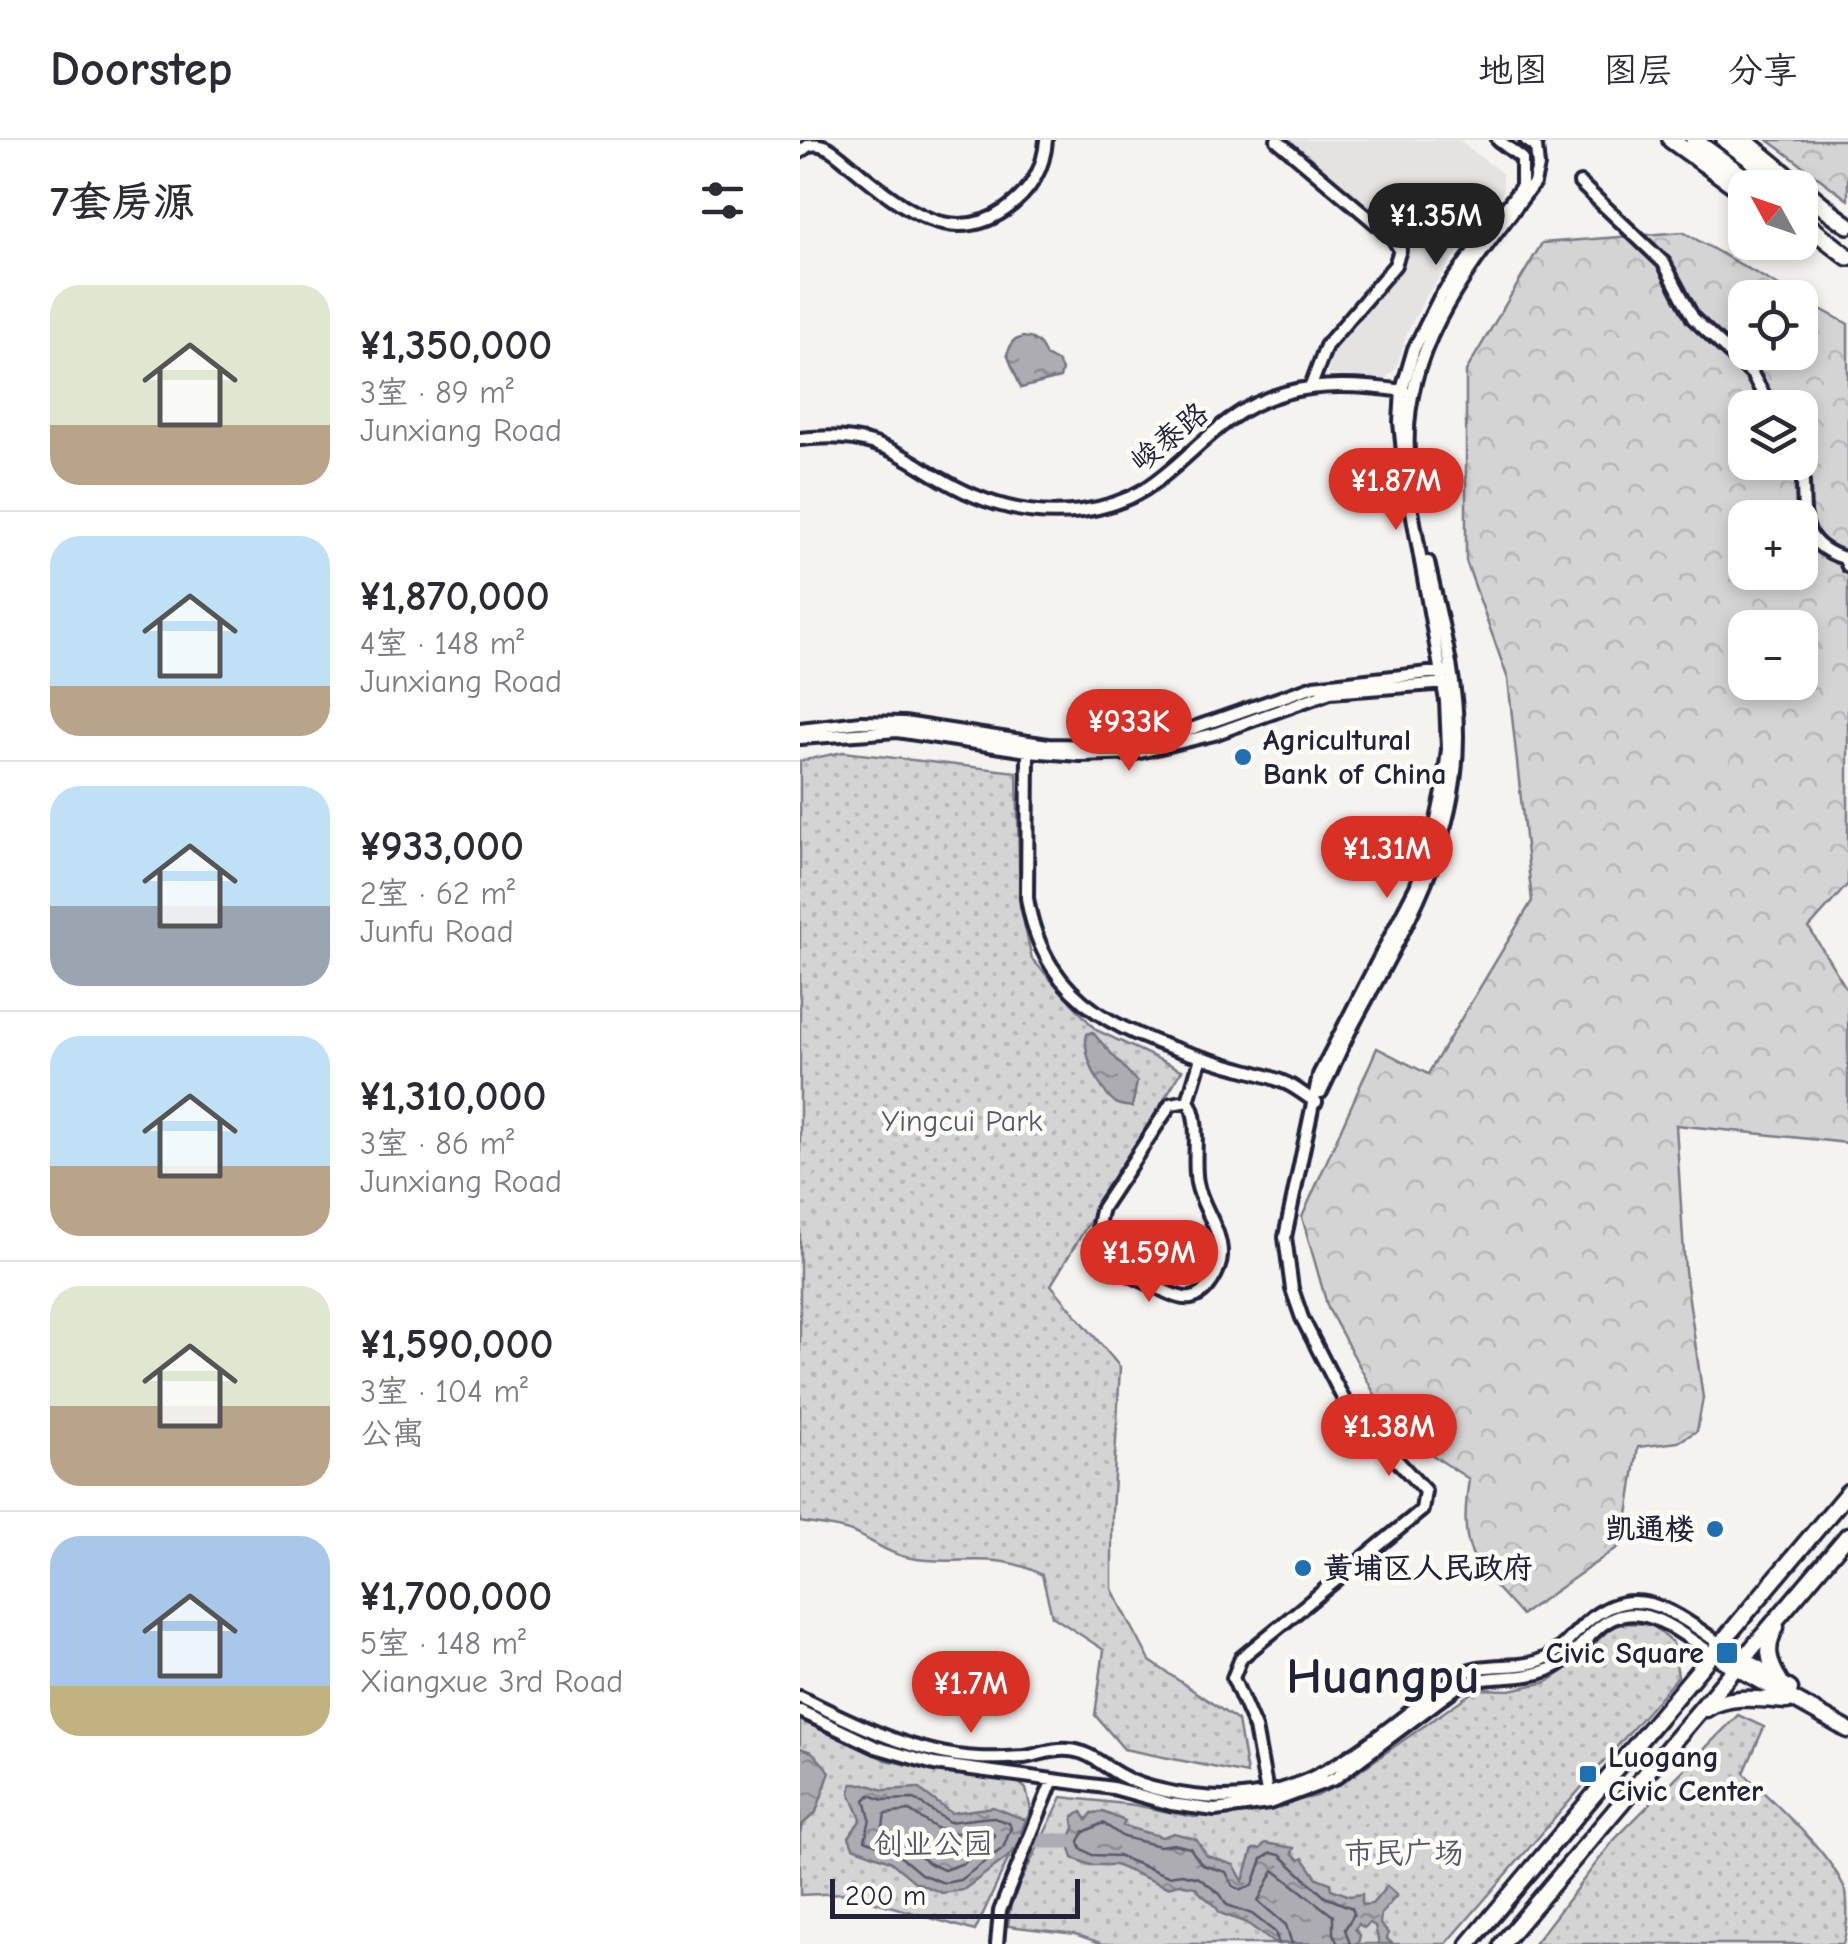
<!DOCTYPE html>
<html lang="zh">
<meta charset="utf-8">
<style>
body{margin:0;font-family:"Comic Neue","LXGW WenKai TC",sans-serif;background:#f2f2f3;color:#2b2b33;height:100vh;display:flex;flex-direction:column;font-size:38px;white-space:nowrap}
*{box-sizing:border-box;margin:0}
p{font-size:32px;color:#7c7c81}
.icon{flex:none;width:55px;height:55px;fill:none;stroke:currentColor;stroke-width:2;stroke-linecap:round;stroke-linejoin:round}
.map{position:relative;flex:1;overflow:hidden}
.panel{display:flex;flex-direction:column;background:#fff;width:800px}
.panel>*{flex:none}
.needle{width:65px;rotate:310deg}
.tools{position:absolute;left:928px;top:30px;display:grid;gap:20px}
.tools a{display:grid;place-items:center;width:90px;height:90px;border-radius:20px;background:#fff;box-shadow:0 5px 15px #0003;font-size:50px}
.scale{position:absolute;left:30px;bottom:25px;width:250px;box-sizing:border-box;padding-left:10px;border:5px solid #22223b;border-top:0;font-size:28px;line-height:35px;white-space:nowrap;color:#22223b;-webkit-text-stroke:8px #fdfcf7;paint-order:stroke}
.price{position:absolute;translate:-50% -85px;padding:0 22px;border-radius:35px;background:#d93025;color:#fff;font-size:32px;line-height:65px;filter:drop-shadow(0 2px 5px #0008)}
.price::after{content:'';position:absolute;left:50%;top:60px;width:30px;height:22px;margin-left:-15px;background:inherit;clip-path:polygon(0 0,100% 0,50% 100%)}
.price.on{background:#222;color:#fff}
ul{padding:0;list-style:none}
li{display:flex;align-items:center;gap:30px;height:250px;padding:0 50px}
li+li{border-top:2px solid #e1e1e2}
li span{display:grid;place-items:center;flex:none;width:280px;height:200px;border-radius:30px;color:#555}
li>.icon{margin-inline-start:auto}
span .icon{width:120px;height:120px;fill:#fffc;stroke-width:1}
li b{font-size:42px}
h2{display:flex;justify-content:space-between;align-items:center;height:120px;padding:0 50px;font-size:42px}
header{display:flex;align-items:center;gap:60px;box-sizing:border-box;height:140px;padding:0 50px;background:#fff;border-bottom:2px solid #e1e1e2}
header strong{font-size:48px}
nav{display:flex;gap:55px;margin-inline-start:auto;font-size:35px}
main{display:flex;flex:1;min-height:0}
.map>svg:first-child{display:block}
</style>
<header>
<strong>Doorstep</strong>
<nav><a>地图</a><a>图层</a><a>分享</a></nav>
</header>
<main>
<section class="panel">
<h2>7套房源<svg class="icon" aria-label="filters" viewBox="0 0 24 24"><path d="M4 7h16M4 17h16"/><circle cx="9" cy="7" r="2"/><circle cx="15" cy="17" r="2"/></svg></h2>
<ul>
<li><span style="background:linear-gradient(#dfe7d0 70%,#b9a48a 0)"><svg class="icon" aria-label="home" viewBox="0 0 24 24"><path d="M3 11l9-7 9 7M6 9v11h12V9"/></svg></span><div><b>¥1,350,000</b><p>3室 · 89 m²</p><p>Junxiang Road</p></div></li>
<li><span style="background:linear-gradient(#bfe0f5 75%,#b9a48a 0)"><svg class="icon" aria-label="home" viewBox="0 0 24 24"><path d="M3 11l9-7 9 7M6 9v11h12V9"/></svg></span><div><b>¥1,870,000</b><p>4室 · 148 m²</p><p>Junxiang Road</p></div></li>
<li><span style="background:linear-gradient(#bfe0f5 60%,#9aa5b1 0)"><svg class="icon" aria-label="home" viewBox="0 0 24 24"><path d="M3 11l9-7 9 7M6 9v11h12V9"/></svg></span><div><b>¥933,000</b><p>2室 · 62 m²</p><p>Junfu Road</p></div></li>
<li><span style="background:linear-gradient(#bfe0f5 65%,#b9a48a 0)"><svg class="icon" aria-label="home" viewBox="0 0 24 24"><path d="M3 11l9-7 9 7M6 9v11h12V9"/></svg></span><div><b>¥1,310,000</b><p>3室 · 86 m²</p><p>Junxiang Road</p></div></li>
<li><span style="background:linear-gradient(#dfe7d0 60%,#b9a48a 0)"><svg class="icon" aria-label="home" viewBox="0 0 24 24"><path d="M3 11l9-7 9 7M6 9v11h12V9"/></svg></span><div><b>¥1,590,000</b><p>3室 · 104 m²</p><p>公寓</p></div></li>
<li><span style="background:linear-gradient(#a9c7e8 75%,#c2b280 0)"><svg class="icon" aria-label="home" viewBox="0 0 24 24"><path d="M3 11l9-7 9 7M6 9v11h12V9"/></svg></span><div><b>¥1,700,000</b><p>5室 · 148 m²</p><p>Xiangxue 3rd Road</p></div></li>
</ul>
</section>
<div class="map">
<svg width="1048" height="1804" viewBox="0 0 1048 1804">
<defs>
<pattern id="forest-crowns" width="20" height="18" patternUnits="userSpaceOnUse" patternTransform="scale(2.5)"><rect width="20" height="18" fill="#d5d4d5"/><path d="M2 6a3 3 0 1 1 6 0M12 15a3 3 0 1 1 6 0" fill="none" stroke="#b7b6b8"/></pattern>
<pattern id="park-dots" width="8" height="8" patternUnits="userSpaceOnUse" patternTransform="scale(2.5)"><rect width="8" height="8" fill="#d5d4d5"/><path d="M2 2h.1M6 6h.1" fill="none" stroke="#b7b6b8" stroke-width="1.8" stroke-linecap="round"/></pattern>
<pattern id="water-ripples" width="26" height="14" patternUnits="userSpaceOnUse" patternTransform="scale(2.5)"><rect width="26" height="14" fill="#acacb2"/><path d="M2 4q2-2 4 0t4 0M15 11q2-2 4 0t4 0" fill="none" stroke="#8c8c92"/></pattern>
</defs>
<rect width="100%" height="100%" fill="#f4f3ef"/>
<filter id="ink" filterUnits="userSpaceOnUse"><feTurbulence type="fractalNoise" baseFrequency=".01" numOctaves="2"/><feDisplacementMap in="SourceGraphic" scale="20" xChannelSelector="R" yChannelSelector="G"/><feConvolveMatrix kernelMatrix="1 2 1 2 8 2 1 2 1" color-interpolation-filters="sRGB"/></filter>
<g filter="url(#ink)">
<!-- built -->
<path fill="#e4e3e2" d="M483,0H658L702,33L703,52L626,156L607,193L596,229L585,239L529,235L526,212L612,108Z"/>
<!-- forest -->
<path fill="url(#forest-crowns)" stroke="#7c7b88" stroke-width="2.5" fill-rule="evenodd" d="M968,0H1048V60L979,8Z
M883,92L1000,158H945V212H1000V158L1048,184V744L1009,788L1048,851V1003L876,985L885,1131L903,1258L897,1291L878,1302L838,1307L824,1403L721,1475C673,1421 658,1415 669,1339L594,1290L528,1168L502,1077L577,908L628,934L732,761L708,539L666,421V231L742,103ZM945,268H1000V322H945ZM945,378H1000V432H945ZM945,488H1000V542H945Z"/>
<!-- park -->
<path fill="url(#park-dots)" stroke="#7c7b88" stroke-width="2.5" d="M43,612L217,632L220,765L232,819L296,890L382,930L251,1145L320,1227L312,1373V1449L350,1521L438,1581L447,1634L324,1609L295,1575L304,1510L252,1476L242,1435C195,1409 158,1427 111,1418C90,1415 73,1401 54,1393C38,1386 17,1385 0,1382V621Z
M815,1483L851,1484L873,1503L878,1536L646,1804H303L275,1794L208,1786L211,1762L262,1657L334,1665L394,1677L442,1673L517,1656L548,1639L677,1549L710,1550L747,1542L777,1522Z
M938,1575L964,1587L944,1633C976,1666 1028,1709 1046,1751C1048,1766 1048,1789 1043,1804H734L814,1700Z
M0,1580L86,1620L150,1634L213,1637L226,1649L231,1670L175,1791L45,1753L0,1755Z"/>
<!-- water -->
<path fill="url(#water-ripples)" stroke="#757582" stroke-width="2.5" d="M223,197C236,198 241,204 246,216L258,222L262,230L260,238L221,248L207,214L213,201Z
M292,892L337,942L332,967C327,966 320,966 316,963C299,951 282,913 287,894Z
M0,1608L12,1612L30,1632L16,1672L2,1685L0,1693Z
M52,1644H65L84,1650L118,1648L151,1673L193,1667L226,1680L212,1714L163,1750L142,1753L115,1742L90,1721L53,1707L49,1697L61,1679L50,1653Z
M282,1672L287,1680L292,1673L303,1672L325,1681L323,1686L362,1697L374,1693L396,1699L407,1716L434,1725L443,1741L453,1709H460L465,1703L494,1708L492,1713L499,1720L503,1718L517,1738L530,1743L531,1749L550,1756L562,1754V1765L572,1764L587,1746L597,1755L581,1774L580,1784L588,1793L587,1799L593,1804H579L575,1786L570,1783L564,1788L559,1784L555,1789L560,1795L558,1804L474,1803L447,1783L420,1773C413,1760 402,1758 395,1747L380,1744L367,1747L315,1725H290L273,1718L268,1701L274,1688L273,1677Z"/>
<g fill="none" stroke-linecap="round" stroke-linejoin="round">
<!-- shore -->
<path stroke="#59596b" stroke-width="2.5" d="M70,1655L83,1660L114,1659L149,1682L191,1677L209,1683L211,1688L203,1708L160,1740L144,1743L121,1734L95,1712L65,1700L70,1679L65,1660Z
M109,1671L146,1694L189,1690L195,1696L164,1723L144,1730L128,1723L103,1702L82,1692L85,1674Z
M479,1804L475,1792L452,1774L427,1765L420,1754L399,1738L382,1734L368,1736L318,1716L292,1715L281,1708L279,1701L284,1692L303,1683L323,1697L359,1706L374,1704L390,1708L402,1725L426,1732L433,1746L441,1750L453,1745L462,1719L471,1713L480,1715L525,1757L552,1768L554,1774L545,1789L550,1804
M492,1804L486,1785L458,1761L474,1730L533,1776V1794L538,1804"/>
<!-- river -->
<path stroke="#acacb2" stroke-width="15" d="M217,1701H268"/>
<defs>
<path id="minor" d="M477,0L593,98L600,110L595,125L526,206L511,246
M0,12L9,5C26,2 35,13 49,24C93,59 146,111 205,70C229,53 244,30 246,0
M780,43L864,123L893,178L952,234L971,268
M0,299C29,296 56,296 83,307C104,314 123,329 143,340C186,365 232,378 282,371C356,360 374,321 429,280C482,241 542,242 604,251
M608,312C602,204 673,124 734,43L738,26L736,7L726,0
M1000,316C1010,360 988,400 1044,418L1048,426
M0,589L61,582L104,583L248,605L306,606L365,598L514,546L646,531
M0,598L97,591L228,611L280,615L336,613L414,594L530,552L647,543
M228,611L227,758C245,869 329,896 424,924C443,930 465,934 483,942C495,946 505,956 516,962
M521,952C533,928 543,902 557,877C606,786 658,701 657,594C657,537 640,478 628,422
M388,961L371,964L302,1068C287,1117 315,1128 354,1146C364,1150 379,1160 391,1158C407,1155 420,1131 421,1116C422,1089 402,1069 397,1043C392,1017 402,981 388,961L401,918
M0,1557C57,1585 114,1614 178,1618C193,1619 209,1618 224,1617C239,1615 253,1608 269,1610C290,1611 304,1627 322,1636C334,1643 351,1648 365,1651C502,1682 562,1603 662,1533C689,1521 720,1531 746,1518C763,1510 773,1494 787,1482C835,1439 876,1474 919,1503
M0,1571L76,1607L134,1624L313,1648L371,1664L415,1670L469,1663L534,1639L657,1547C686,1532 718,1542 748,1530C767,1523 780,1505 795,1491C835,1452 875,1490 911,1513
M469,1663L455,1588L433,1538L441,1518L622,1370L625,1351L547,1266L502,1178L492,1149L485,1097L519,935L616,747L632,704L643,652L648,609L646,561L605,332L600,282L602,250L614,209L640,157L722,46V18L698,0
M197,1804L200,1771L252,1642"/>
<path id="major" d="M976,1487C965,1507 968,1522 980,1541
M919,1503L990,1549
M911,1513L1048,1590
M906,1569C930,1554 960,1559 987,1561
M669,1804L1048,1352
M702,1804L1048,1395"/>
<path id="highway" d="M871,0L945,53
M894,0L959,48
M925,0L968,32
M944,0L1030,71
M1023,67L1048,85
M1000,79L1048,117"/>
</defs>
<!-- minor casing -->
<use href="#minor" stroke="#22223b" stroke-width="18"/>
<!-- major casing -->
<use href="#major" stroke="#22223b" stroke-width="21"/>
<!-- highway casing -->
<use href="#highway" stroke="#22223b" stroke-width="22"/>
<!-- minor -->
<use href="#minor" stroke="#fdfcf7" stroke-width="10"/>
<!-- major -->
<use href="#major" stroke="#fdfcf7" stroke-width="14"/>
<!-- highway -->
<use href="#highway" stroke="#fdfcf7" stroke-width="15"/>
<!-- tram -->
<path stroke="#22223b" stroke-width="2.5" d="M679,1804L1048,1366"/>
</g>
</g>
<!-- markers -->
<g fill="#1f6fb2" stroke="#fdfcf7" stroke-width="4">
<circle cx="443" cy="617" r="10"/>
<circle cx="915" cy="1389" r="10"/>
<circle cx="503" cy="1428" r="10"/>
<rect x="915" y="1501" width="24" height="24" rx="5"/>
<rect x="778" y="1624" width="20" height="20" rx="5"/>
</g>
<g text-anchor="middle" stroke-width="9" stroke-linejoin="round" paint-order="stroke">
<!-- street labels -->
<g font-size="30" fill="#22223b" stroke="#fdfcf7">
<text transform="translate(369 297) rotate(-39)" y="10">峻泰路</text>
</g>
<!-- poi labels -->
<g font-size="30" font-weight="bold" fill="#22223b" stroke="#fdfcf7" text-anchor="start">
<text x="463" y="610">Agricultural<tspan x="463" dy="34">Bank of China</tspan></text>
<text x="895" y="1399" text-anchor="end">凯通楼</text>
<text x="523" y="1438">黄埔区人民政府</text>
<text x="904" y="1523" text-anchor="end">Civic Square</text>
<text x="808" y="1627">Luogang<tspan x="808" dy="34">Civic Center</tspan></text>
</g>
<!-- park labels -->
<g font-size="30" fill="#585769" stroke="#fdfcf7">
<text x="162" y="991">Yingcui Park</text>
<text x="133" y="1714">创业公园</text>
<text x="604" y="1723">市民广场</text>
</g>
<!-- town labels -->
<g font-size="50" font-weight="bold" fill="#22223b" stroke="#fdfcf7">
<text x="583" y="1553">Huangpu</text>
</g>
</g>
</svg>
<div class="tools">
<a><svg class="needle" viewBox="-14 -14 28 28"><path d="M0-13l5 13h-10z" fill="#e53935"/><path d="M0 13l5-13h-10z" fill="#7c7c81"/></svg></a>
<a><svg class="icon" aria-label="locate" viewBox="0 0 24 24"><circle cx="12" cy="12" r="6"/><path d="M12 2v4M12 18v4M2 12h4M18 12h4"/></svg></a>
<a><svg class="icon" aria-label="layers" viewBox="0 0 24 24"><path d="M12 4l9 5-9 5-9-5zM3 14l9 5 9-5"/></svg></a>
<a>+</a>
<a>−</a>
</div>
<div class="scale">200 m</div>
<b class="price on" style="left:636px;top:128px">¥1.35M</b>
<b class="price" style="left:596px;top:393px">¥1.87M</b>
<b class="price" style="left:329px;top:634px">¥933K</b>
<b class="price" style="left:587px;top:761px">¥1.31M</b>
<b class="price" style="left:349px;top:1165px">¥1.59M</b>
<b class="price" style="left:589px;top:1339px">¥1.38M</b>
<b class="price" style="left:171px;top:1596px">¥1.7M</b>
</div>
</main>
